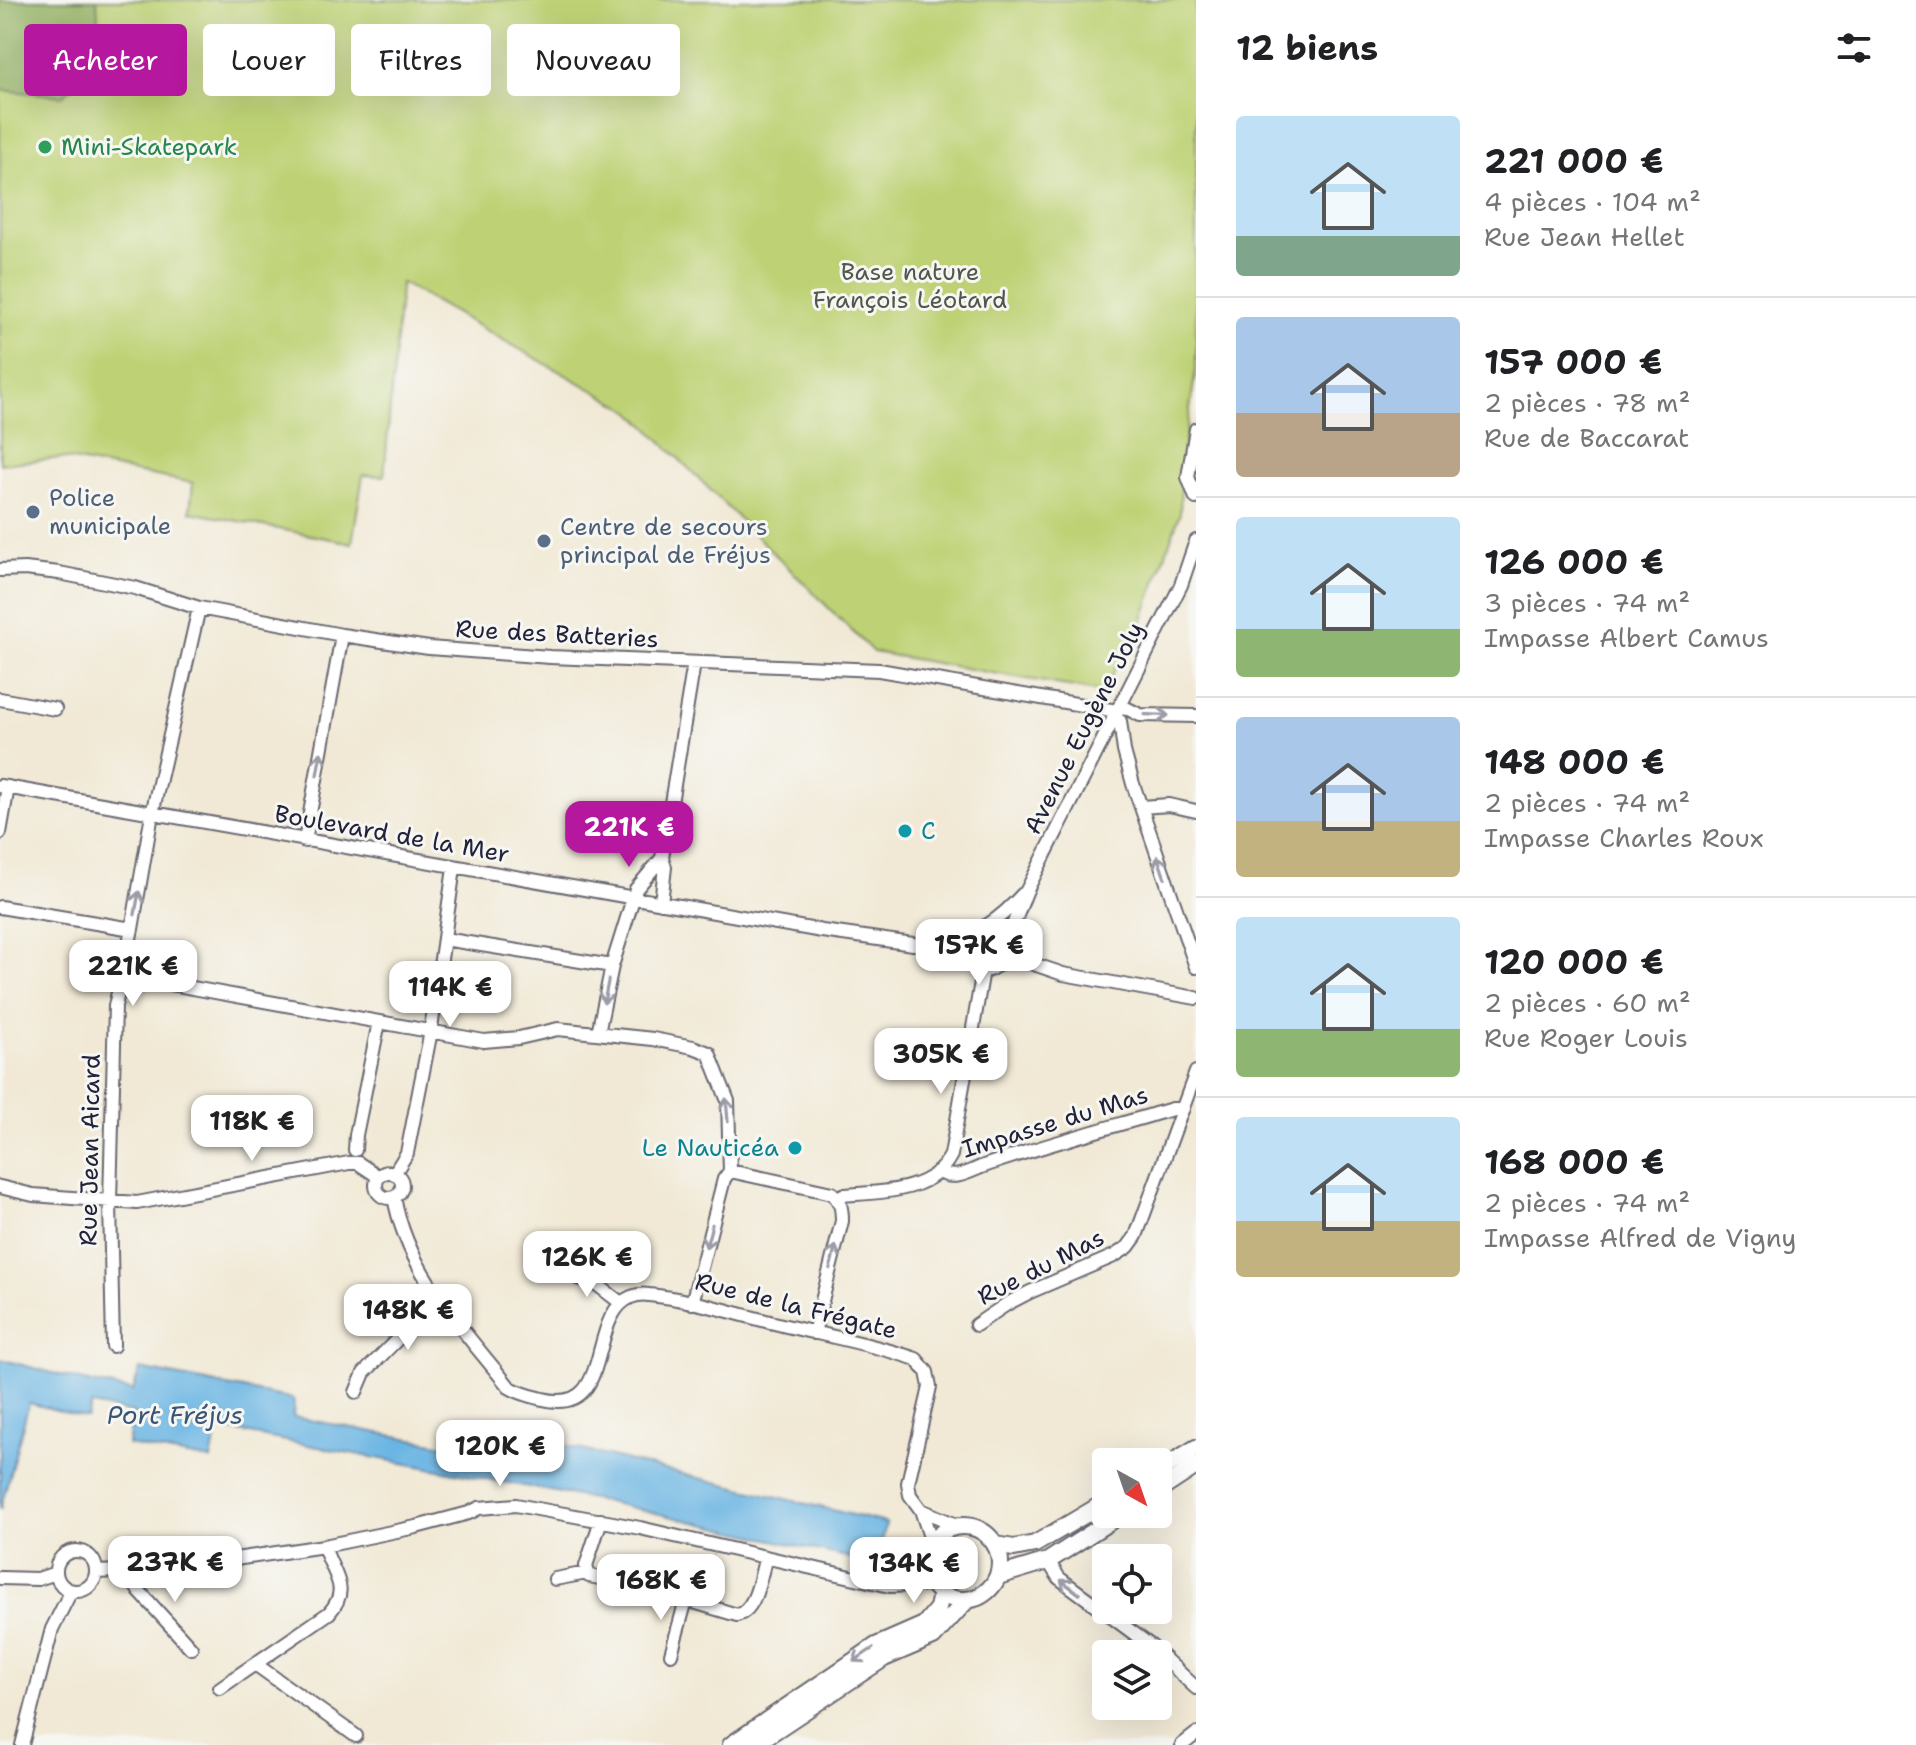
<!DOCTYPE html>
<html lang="fr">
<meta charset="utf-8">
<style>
body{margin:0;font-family:"Shantell Sans",sans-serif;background:#f6f6f6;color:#202124;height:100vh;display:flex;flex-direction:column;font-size:30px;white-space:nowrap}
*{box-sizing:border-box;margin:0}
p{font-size:26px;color:#757577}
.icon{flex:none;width:44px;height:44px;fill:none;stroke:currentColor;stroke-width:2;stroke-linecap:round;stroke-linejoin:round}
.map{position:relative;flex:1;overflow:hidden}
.sheet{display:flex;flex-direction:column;background:#fff;width:720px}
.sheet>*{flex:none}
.top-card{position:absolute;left:24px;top:24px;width:760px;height:72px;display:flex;gap:16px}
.needle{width:52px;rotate:140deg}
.controls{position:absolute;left:1092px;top:1448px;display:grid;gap:16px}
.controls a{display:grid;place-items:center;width:80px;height:80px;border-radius:8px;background:#fff;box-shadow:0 8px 32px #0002;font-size:40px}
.price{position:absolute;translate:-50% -68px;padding:0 18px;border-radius:16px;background:#fff;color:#222;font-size:26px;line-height:52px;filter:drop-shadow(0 2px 4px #0008)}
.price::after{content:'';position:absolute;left:50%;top:48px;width:24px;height:18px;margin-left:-12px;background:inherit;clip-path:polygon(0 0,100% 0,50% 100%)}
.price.selected{background:#b5179e;color:#fff}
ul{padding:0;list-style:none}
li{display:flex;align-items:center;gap:24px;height:200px;padding:0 40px}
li+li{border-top:2px solid #e0e0e0}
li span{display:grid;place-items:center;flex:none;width:224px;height:160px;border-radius:8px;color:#555}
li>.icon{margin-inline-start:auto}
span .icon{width:96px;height:96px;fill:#fffc;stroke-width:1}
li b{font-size:34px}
h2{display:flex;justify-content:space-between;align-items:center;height:96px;padding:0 40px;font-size:34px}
.chip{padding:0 28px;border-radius:8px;background:#fff;box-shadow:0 8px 32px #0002;font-size:28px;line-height:72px}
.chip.selected{background:#b5179e;color:#fff}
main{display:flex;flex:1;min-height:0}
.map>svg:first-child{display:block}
</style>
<main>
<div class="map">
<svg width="1196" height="1745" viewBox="0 0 1196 1745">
<rect width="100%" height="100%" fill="#f6f6f2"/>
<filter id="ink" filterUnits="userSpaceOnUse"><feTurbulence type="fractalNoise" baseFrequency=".0125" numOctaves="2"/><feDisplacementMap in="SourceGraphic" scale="16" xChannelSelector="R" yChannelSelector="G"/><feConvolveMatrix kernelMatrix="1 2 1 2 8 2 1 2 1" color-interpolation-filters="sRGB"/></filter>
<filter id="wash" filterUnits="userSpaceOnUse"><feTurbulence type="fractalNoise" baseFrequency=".006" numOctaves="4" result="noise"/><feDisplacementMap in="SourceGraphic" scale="32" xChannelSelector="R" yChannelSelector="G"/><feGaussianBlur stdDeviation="1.8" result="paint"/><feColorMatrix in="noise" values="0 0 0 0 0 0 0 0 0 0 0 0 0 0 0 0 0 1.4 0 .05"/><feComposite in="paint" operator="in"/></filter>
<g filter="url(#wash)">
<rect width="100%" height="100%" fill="#f1e9d5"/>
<!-- green -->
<path fill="#bed275" stroke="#707a58" stroke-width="2" d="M0,0H1196V369L1182,462L1180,513L1142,622L1102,692L873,652L632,412L401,283L384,476L363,475L352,543L190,512L193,483L62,458L0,464Z"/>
<!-- forest -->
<path fill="#96b466" stroke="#5c6b50" stroke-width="2" d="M0,0H97L99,40L87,77L62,96L0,90Z"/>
<!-- water -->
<path fill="#6ab5e3" stroke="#466c8f" stroke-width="2" d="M0,1359L83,1381L133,1391L140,1369L294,1399L293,1417L531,1461L537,1439L886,1523L877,1564L603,1501L218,1428L211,1460L128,1445L133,1413L91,1405L87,1418L29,1403L0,1510Z"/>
</g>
<g filter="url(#ink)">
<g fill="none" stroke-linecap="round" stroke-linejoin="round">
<defs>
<path id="minor" d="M1196,429L1188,477L1196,498
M0,570L25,569L59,573L135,588L199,608L342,635L429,648L550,657L879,670L1117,711
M0,699L55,709
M1120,705L1140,715L1196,716
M1113,718L1120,721L1124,751L1133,784L1196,967
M0,786L822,931L913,944L966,946
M1141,807L1169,805L1196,811
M0,833L8,787
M305,841L342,635
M661,903L665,867L662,858L694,663
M0,907L132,929
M985,927C1004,929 1013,943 1005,961L989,970C971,969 957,949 972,934C977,929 984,928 989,924C1002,916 1013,905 1023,894
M444,939L612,966
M1007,941L1026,892L1181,585L1196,541
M1007,955L1063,974L1196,998
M121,975L484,1041L519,1038L558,1029L653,1039L693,1047L709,1053L728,1101L730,1171L724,1179L692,1303
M598,1033L612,966L636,889L662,858
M355,1150L356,1135L379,1022
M730,1171L832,1193C841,1202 842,1209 842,1221L814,1333
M940,1172C953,1181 969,1172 981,1167C1044,1145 1108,1128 1172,1109H1183
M376 1185a13 13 0 1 1 26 0a13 13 0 1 1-26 0Z
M394,1174L407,1153L430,1036L454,868
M0,1187L33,1195L137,1203L349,1163H358L379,1177
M394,1197C408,1274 462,1328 509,1387C520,1394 531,1396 543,1399C615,1417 586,1316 631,1297C636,1295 643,1294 649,1295C691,1299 733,1313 774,1323C821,1335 870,1343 916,1359L927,1372L930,1387L908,1483L910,1495L921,1510L932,1543
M838,1198L843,1195C881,1192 932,1193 951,1155L983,970
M563,1273L595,1283L621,1303
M976,1325L1007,1304L1030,1292L1114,1256L1128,1247L1136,1236L1196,1072
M113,1346L110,1202L115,1006L132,929L152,814L199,608
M356,1392L364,1373L438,1298
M921,1510L959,1526
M601,1520L586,1566L589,1576L640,1586L737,1615C757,1610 760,1575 766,1557
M56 1571a20 20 0 1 1 40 0a20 20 0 1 1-40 0Z
M1048,1561L1059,1578L1151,1646L1196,1688
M134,1571V1583L139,1591L191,1648
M96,1572L167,1569L324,1546L416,1527L469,1513L479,1508L516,1505L640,1528L890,1586L932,1584
M0,1578L38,1579L56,1573
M555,1579L587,1573
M897,1585L911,1578L926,1563
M671,1654L686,1600
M255,1664L356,1736
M220,1688L329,1613C352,1588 332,1574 324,1546
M22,1745L52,1629L71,1591
M1182,1745L1196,1734"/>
<path id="major" d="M1158,1471L1196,1448
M1158,1491L1196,1466
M926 1563a37 37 0 1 1 74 0a37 37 0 1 1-74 0Z
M996,1545L1014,1548L1035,1544L1106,1502
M998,1576L1048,1561L1121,1514
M731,1745L876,1646L924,1625L938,1608L941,1594
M753,1745L884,1658L933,1637L966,1601"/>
</defs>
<!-- minor casing -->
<use href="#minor" stroke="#6a6871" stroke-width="16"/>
<!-- major casing -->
<use href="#major" stroke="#6a6871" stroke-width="20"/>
<!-- minor -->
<use href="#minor" stroke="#fff" stroke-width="12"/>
<!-- major -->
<use href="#major" stroke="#fff" stroke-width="16"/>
</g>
<!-- one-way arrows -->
<defs><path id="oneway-shaft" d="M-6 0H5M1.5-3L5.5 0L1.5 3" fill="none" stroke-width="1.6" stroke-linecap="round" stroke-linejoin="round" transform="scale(2)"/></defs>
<g stroke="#9c9ca7">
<use href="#oneway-shaft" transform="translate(1157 715) rotate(2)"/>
<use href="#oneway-shaft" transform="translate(319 764) rotate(-80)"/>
<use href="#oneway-shaft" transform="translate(1161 867) rotate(-109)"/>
<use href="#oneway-shaft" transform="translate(137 903) rotate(-80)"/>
<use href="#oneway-shaft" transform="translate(606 992) rotate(101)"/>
<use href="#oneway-shaft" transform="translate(727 1110) rotate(-95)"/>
<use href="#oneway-shaft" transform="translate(709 1236) rotate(105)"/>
<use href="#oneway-shaft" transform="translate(833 1257) rotate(-76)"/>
<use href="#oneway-shaft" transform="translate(1070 1587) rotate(-143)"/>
<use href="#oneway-shaft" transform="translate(863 1655) rotate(146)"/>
</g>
</g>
<!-- markers -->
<circle fill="#2e9e5b" stroke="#f6f6f2" stroke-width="3" cx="45" cy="147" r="8"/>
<g fill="#5c6f8a" stroke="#f6f6f2" stroke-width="3">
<circle cx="33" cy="512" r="8"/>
<circle cx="544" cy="541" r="8"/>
</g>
<g fill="#0f9aa8" stroke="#f6f6f2" stroke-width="3">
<circle cx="905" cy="831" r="8"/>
<circle cx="795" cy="1148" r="8"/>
</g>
<g text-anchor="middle" stroke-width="6" stroke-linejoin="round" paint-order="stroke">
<!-- leisure labels -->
<g font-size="24" fill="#27864d" stroke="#f6f6f2" text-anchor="start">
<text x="61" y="155">Mini-Skatepark</text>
</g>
<!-- park labels -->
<g font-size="24" fill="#51574c" stroke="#f6f6f2">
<text x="910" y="280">Base nature<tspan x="910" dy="28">François Léotard</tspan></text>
</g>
<!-- service labels -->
<g font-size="24" fill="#4e5e75" stroke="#f6f6f2" text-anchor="start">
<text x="49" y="506">Police<tspan x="49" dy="28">municipale</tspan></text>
<text x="560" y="535">Centre de secours<tspan x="560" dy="28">principal de Fréjus</tspan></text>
</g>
<!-- street labels -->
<g font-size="24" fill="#22223b" stroke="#f6f6f2">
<text transform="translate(557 634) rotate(3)" y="8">Rue des Batteries</text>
<text transform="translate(1084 728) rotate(-63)" y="8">Avenue Eugène Joly</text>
<text transform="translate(392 834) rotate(10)" y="8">Boulevard de la Mer</text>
<text transform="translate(1055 1122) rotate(-17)" y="8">Impasse du Mas</text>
<text transform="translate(90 1150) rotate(-89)" y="8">Rue Jean Aicard</text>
<text transform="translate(1041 1267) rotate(-27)" y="8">Rue du Mas</text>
<text transform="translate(796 1306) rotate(14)" y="8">Rue de la Frégate</text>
</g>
<!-- culture labels -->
<g font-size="24" fill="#0d838f" stroke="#f6f6f2" text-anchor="start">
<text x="921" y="839">C</text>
<text x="779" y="1156" text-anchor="end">Le Nauticéa</text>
</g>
<!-- water labels -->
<g font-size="26" font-style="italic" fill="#3b5576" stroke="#f6f6f2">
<text x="175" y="1424">Port Fréjus</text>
</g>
</g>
</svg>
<div class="controls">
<a><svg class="needle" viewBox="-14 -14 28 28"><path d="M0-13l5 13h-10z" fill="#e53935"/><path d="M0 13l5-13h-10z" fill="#757577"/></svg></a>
<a><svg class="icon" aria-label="locate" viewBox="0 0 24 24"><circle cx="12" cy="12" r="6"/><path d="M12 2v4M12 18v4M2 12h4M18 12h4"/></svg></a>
<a><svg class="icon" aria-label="layers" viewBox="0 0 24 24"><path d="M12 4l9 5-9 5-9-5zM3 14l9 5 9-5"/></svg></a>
</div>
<b class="price selected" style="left:629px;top:869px">221K €</b>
<b class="price" style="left:979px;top:987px">157K €</b>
<b class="price" style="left:133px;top:1008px">221K €</b>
<b class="price" style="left:450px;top:1029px">114K €</b>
<b class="price" style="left:941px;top:1096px">305K €</b>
<b class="price" style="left:252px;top:1163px">118K €</b>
<b class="price" style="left:587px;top:1299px">126K €</b>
<b class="price" style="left:408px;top:1352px">148K €</b>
<b class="price" style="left:500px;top:1488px">120K €</b>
<b class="price" style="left:175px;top:1604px">237K €</b>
<b class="price" style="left:914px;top:1605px">134K €</b>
<b class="price" style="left:661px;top:1622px">168K €</b>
<div class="top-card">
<a class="chip selected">Acheter</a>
<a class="chip">Louer</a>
<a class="chip">Filtres</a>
<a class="chip">Nouveau</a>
</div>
</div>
<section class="sheet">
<h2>12 biens<svg class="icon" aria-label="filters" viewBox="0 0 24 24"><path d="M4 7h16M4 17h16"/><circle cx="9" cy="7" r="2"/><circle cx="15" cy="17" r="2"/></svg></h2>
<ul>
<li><span style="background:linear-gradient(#bfe0f5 75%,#7fa58c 0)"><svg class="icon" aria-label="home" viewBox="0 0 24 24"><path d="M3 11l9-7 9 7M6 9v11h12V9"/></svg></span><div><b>221 000 €</b><p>4 pièces · 104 m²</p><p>Rue Jean Hellet</p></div></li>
<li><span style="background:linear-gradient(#a9c7e8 60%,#b9a48a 0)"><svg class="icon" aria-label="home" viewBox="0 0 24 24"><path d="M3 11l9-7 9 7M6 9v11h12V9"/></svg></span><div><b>157 000 €</b><p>2 pièces · 78 m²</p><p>Rue de Baccarat</p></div></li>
<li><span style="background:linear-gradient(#bfe0f5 70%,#8fb573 0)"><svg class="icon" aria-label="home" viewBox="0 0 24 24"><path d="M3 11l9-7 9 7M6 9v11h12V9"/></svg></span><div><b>126 000 €</b><p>3 pièces · 74 m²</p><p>Impasse Albert Camus</p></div></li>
<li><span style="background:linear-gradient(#a9c7e8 65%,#c2b280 0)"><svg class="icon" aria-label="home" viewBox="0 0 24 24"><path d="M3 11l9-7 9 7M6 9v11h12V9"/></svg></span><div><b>148 000 €</b><p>2 pièces · 74 m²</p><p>Impasse Charles Roux</p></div></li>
<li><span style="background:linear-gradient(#bfe0f5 70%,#8fb573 0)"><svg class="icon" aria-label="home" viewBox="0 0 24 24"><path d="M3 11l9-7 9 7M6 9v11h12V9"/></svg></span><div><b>120 000 €</b><p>2 pièces · 60 m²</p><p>Rue Roger Louis</p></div></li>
<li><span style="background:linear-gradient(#bfe0f5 65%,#c2b280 0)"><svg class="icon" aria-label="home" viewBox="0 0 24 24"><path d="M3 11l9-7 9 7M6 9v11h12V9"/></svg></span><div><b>168 000 €</b><p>2 pièces · 74 m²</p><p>Impasse Alfred de Vigny</p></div></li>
</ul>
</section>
</main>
